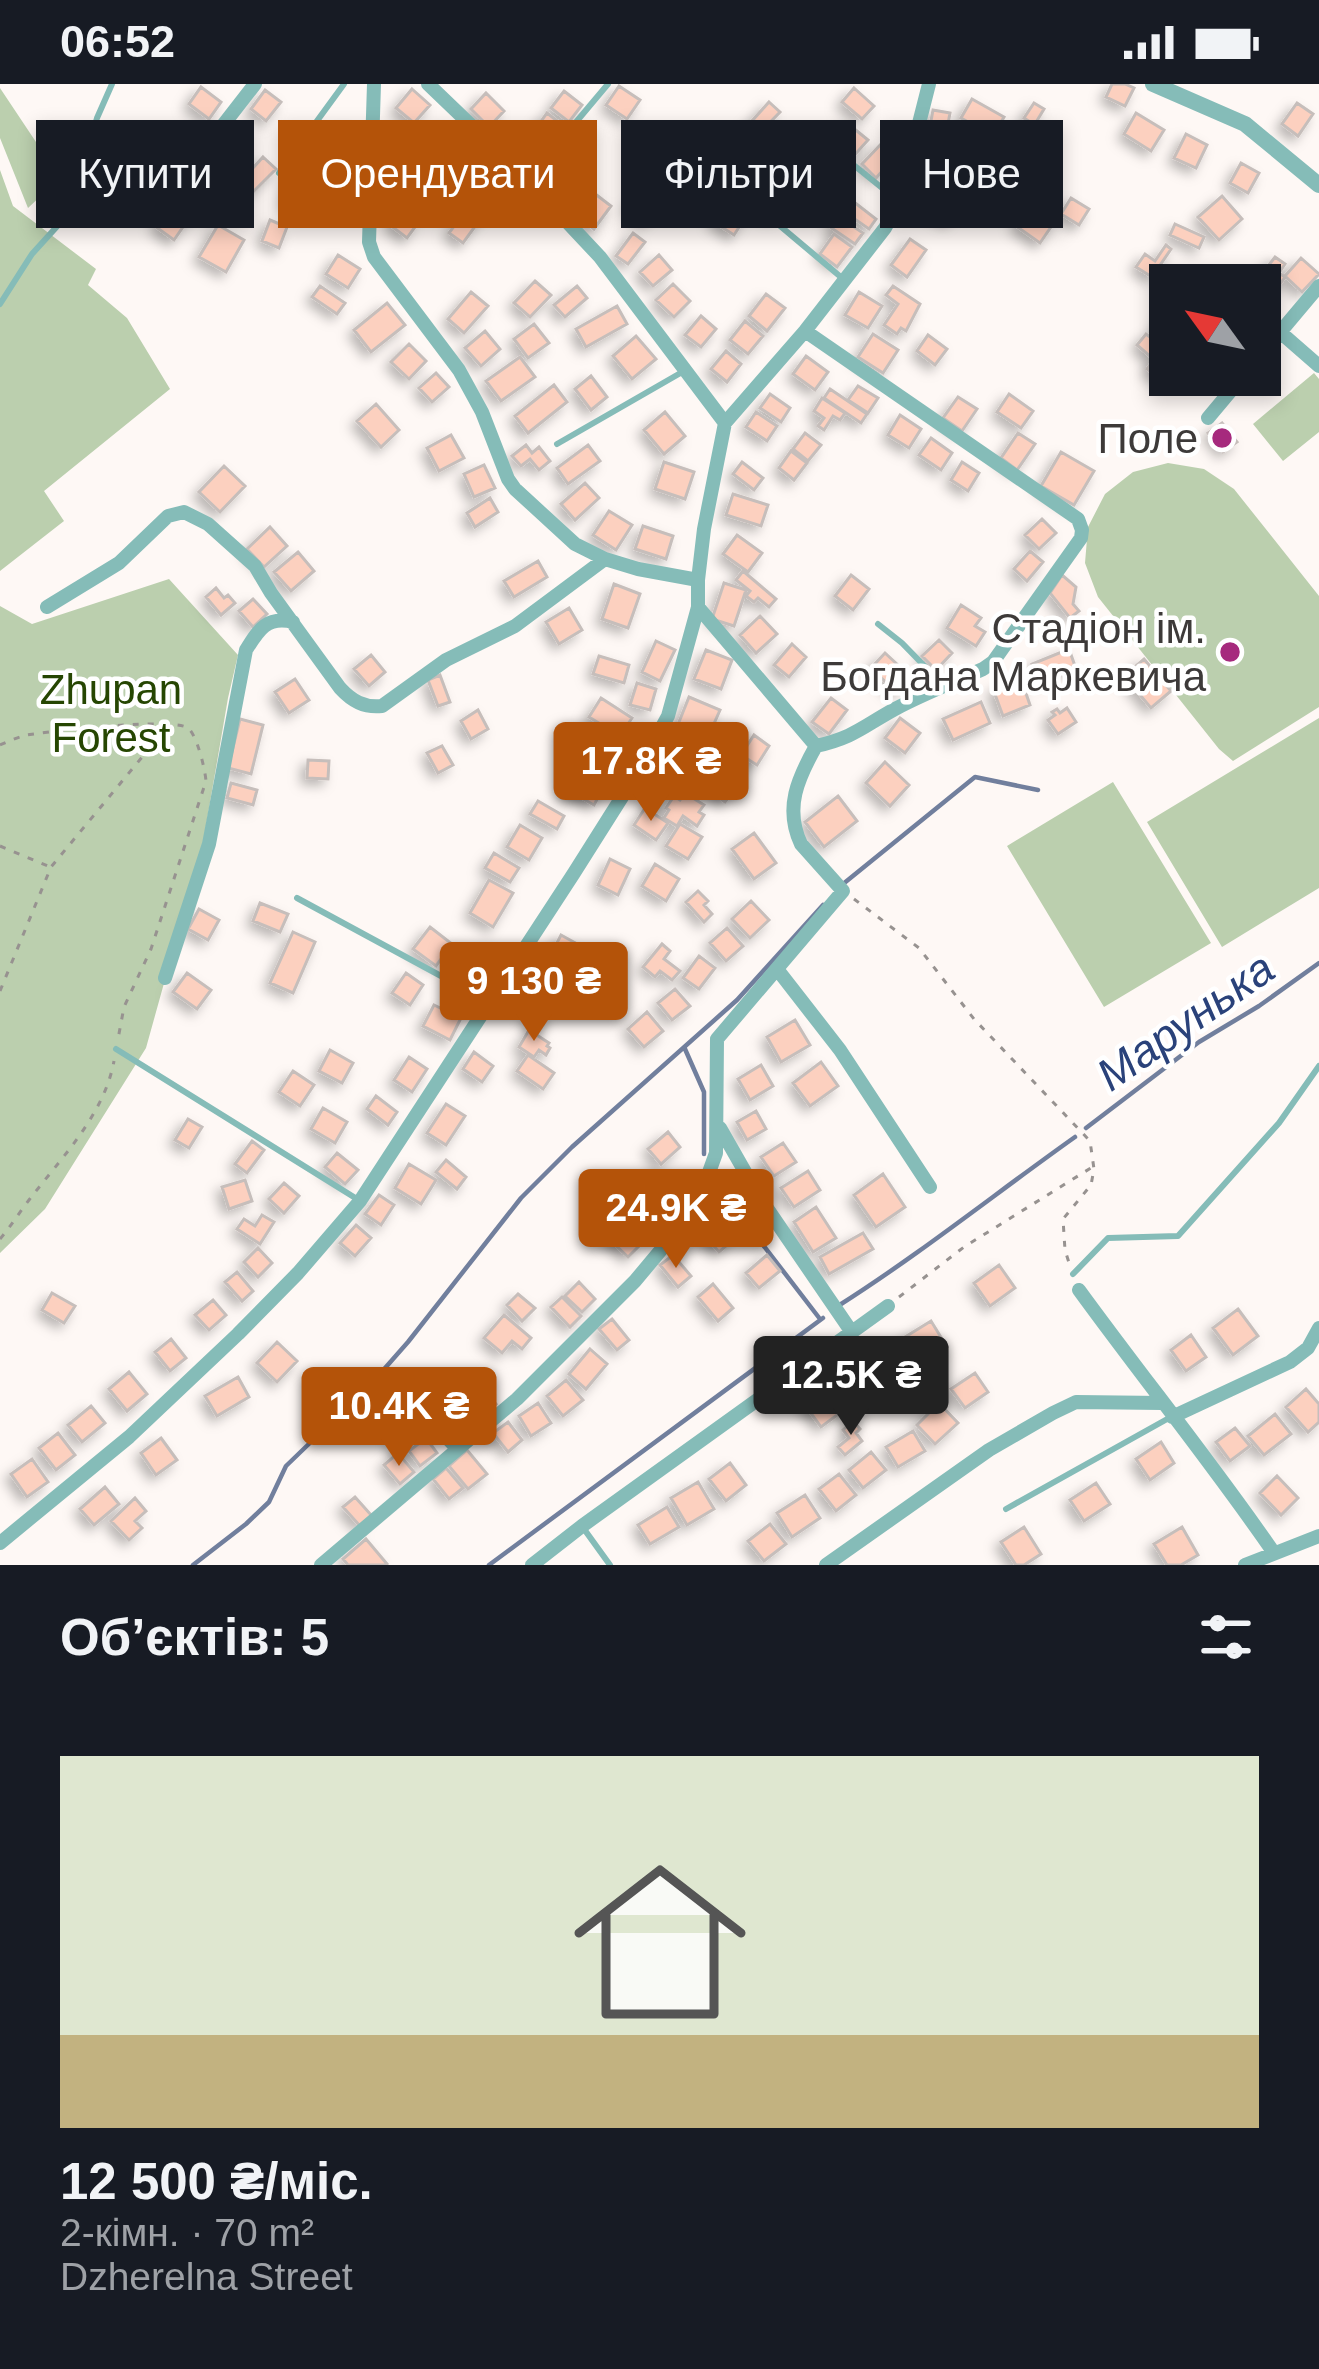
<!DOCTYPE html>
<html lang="uk">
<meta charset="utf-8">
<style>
body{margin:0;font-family:Arial,sans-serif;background:#20242c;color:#f1f3f6;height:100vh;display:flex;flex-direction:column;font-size:45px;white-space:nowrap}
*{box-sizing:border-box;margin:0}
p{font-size:39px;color:#9ea1a6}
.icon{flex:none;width:66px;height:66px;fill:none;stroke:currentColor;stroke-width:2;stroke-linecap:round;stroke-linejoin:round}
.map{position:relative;height:1481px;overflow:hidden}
.drawer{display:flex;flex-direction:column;background:#171b24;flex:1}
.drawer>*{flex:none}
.top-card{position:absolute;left:36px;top:36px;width:1248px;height:108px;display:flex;gap:24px}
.needle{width:78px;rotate:303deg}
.controls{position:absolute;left:1149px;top:180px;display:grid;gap:24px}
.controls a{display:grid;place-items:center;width:132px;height:132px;border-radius:0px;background:#171b24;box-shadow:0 6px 18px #0003;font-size:60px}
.price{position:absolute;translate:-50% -102px;padding:0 27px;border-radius:12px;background:#b45309;color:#fff;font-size:39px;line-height:78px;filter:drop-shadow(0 3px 6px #0008)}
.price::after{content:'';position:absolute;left:50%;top:72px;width:36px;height:27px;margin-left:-18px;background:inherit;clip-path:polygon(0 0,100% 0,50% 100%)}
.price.active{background:#222;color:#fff}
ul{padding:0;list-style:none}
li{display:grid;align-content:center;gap:24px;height:636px;padding:0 60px}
li span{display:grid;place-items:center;height:372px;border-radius:0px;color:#555}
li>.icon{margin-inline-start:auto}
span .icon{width:216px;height:216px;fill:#fffc;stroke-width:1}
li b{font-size:51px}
h2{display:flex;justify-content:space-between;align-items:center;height:144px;padding:0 60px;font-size:51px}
.chip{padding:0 42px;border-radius:0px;background:#171b24;box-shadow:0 6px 18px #0003;font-size:42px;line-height:108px}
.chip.active{background:#b45309;color:#fff}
.status{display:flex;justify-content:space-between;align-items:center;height:84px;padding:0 60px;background:#171b24;direction:ltr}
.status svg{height:33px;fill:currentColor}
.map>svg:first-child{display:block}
</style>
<div class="status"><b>06:52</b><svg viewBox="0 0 49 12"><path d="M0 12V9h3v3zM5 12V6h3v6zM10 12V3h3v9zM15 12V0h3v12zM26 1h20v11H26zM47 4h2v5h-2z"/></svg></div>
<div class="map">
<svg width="1319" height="1481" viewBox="0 0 1319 1481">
<defs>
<filter id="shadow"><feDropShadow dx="-5.5" dy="5.5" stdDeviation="6" flood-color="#0004"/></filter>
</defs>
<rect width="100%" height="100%" fill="#fef8f5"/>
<!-- green -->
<path fill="#bbcfae" d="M0,4L60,94L28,124L0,54Z
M0,86L13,122L96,185L88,201L127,234L170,305L44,407L64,437L0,487Z
M1314,289L1319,295V348L1283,377L1253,340Z
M1168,379L1204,385L1234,405L1319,512V623L1233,677L1219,665L1098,513L1085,479L1088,443L1105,410L1133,388Z
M169,495L238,571L228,614L203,759L146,964L45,1125L0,1169V522L32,540Z
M1319,634V804L1222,863L1147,738Z
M1113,698L1211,859L1104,923L1007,762Z"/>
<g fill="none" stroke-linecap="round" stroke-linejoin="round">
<!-- stream -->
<path stroke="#717f9d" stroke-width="4.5" d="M843,800L975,693L1038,706
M685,965L704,1008V1070
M1086,1044L1199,958L1259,922L1319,879
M710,1092L820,1235
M838,1222C920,1170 996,1109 1075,1053
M193,1481L246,1440L269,1418L286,1382L371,1300L408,1258L521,1114L572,1063L737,916L823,821
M489,1481L823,1234"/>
</g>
<!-- building -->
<path fill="#fcd0bf" stroke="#c6bebb" stroke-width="3" filter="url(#shadow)" d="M1112,0H1125L1134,4L1125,22L1106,13Z
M619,2L640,16L627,35L606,21Z
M201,3L221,18L209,35L189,20Z
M854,4L874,22L862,35L842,18Z
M412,5L430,21L414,39L396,24Z
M265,6L281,18L266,37L251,25Z
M564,7L582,21L569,38L551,24Z
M486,9L504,27L489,43L471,25Z
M972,15L1004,33L993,52L961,34Z
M769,18L780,28L753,56L743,47Z
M1034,19L1044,25L1035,40L1040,43L1032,56L1022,49L1030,38L1024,34Z
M1297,19L1313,30L1298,52L1282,40Z
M933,26L950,29L945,56L928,53Z
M547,29L565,43L555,57L537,43Z
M1136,29L1164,46L1151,67L1124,50Z
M846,38L868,56L851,75L830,57Z
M348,41L362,53L349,68L335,56Z
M444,42L456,52L439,74L426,64Z
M768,46L791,65L782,76L759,58Z
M167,48L194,72L176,92L149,68Z
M1186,50L1207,61L1196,84L1174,74Z
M234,51L247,64L231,80L218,67Z
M392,55L411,69L400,85L380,71Z
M969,56L1005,63L999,89L963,81Z
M706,58L721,70L707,89L692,77Z
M328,59L345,74L331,89L315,73Z
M1029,59L1051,73L1032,101L1010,87Z
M881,60L895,73L876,94L862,80Z
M467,67L479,79L459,98L447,85Z
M263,73L276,85L254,107L242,96Z
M555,73L568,88L548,107L534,92Z
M832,73L844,83L829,102L817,93Z
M1241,79L1259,89L1248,109L1230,99Z
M222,90L235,98L221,121L207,113Z
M293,90L310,93L303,123L286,119Z
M150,93L163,105L146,123L133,111Z
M922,99L958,125L949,137L913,112Z
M773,104L787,115L773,132L759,121Z
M644,105L662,120L647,137L629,121Z
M594,109L611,122L594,145L577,131Z
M178,112L196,125L185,140L167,127Z
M1222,112L1242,135L1219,156L1198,133Z
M1071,114L1089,125L1079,141L1061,130Z
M473,116L487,126L463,159L449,149Z
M854,118L876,135L869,145L846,129Z
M725,120L745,134L734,151L714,138Z
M1031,120L1055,137L1040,159L1016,142Z
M402,125L418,139L407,154L390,141Z
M167,127L185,140L174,156L156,143Z
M838,132L863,149L855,160L830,143Z
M270,136L287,143L279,164L262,157Z
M1175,140L1204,153L1199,164L1170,151Z
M218,141L244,156L226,188L199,173Z
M633,149L645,158L628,180L616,172Z
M834,150L852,163L837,183L820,170Z
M910,155L926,166L907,193L891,181Z
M1166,161L1171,165L1152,193L1136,183L1145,170L1155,177Z
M338,171L360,185L348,204L326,190Z
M659,171L672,186L653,202L640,188Z
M1275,173L1285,180L1279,189L1285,193L1278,203L1261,191Z
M1301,174L1319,190L1302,208L1285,192Z
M535,197L551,211L530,233L514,219Z
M673,200L690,217L674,233L656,216Z
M320,202L345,219L337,230L312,213Z
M577,202L587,214L565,233L554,221Z
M893,202L920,220L906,247L901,244L897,250L884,241L898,220L886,211Z
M471,208L488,222L464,249L448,235Z
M859,208L882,222L868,244L845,231Z
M766,210L785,224L767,247L749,232Z
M387,219L405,241L371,268L354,246Z
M617,222L627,240L586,263L576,245Z
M1168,227L1170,253L1152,274L1137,261L1146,250L1150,253Z
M701,232L716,245L701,263L685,251Z
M745,237L763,252L748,270L730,256Z
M534,240L549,259L528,274L514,255Z
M485,247L500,265L481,282L465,264Z
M873,250L898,266L883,289L858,273Z
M928,251L947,265L935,281L917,267Z
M636,252L656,275L632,295L613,272Z
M409,260L426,277L409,295L391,278Z
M726,267L741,280L727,298L711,285Z
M1159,269L1161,271L1164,269L1170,273V286L1162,296L1147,285Z
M806,272L828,288L815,306L793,290Z
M520,273L535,293L501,317L486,297Z
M436,289L449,303L432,318L419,304Z
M591,292L607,313L591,326L575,305Z
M554,301L567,318L528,349L515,332Z
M858,302L878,314L868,329L848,316Z
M830,305L867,330L861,339L824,314Z
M770,310L790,324L781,338L760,324Z
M1009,310L1033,327L1021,344L997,328Z
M958,313L977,325L962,347L943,334Z
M822,314L845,329L840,336L833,332L824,346L818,342L824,334L814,327Z
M376,320L399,346L381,363L357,337Z
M665,328L685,352L664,370L644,346Z
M756,328L777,342L767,357L746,343Z
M900,331L921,345L909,364L888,351Z
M1222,339L1237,358L1223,368L1208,349Z
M805,349L821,361L808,377L793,365Z
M1018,349L1035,360L1017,386L1001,374Z
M451,351L464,374L439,387L427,364Z
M931,354L952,369L941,386L919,371Z
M526,361L532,369L539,363L550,377L539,386L530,375L521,382L512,372Z
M588,361L600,377L568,400L557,384Z
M791,367L807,379L794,396L779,384Z
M1061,368L1094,387L1074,421L1041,402Z
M664,378L694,388L685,415L655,405Z
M742,378L763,394L754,406L733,390Z
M962,378L979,389L968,407L951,396Z
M484,381L495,404L474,413L464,390Z
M224,382L245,402L220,428L199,408Z
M585,399L599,414L575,436L561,420Z
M733,410L768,421L761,442L726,431Z
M490,414L498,428L475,443L467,429Z
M609,427L632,441L616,466L593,451Z
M1042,435L1056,449L1039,465L1025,451Z
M643,442L673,452L666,475L635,465Z
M270,443L287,462L264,483L247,465Z
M737,451L762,469L748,488L723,470Z
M1030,467L1043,478L1027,497L1014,485Z
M298,468L314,487L291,507L274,488Z
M538,477L547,493L514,513L504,497Z
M743,487L776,515L769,523L758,514L754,518L746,512L750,507L736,496Z
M851,491L869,505L853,526L835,512Z
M1062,491L1076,503L1073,520L1079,527L1070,534L1050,509Z
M724,499L746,506L734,542L712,535Z
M614,500L640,510L628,544L602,535Z
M216,504L224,514L228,511L235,519L221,531L206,513Z
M253,515L267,530L253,543L239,527Z
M961,521L981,534L975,542L985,548L976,562L947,544Z
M569,524L582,546L559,560L546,538Z
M760,532L777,550L756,569L740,551Z
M939,556L952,569L936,586L922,572Z
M656,557L675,566L660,597L642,588Z
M792,560L806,573L789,593L774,581Z
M1069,565L1075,582L1039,596L1032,580Z
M706,566L732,576L721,605L694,595Z
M885,569L911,593L896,608L871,584Z
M371,571L385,588L369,602L354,585Z
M599,572L629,581L624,599L593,590Z
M1144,575L1171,607L1151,624L1124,592Z
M440,591L450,618L438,622L428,596Z
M295,595L309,616L289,629L275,608Z
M1021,595L1030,621L1003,632L993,605Z
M637,599L656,605L650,626L630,621Z
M689,613L720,626L709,651L679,638Z
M601,614L632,634L620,652L589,633Z
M831,614L847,626L829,650L812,638Z
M981,618L990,639L953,656L943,635Z
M1067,624L1076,638L1058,650L1048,636L1055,631L1052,628L1057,625L1060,629Z
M478,626L488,645L471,655L461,637Z
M900,634L920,649L905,669L885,654Z
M240,635L263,641L251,690L228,684Z
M676,646L696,658L678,689L658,678Z
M602,647L634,666L620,690L588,671Z
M754,651L769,662L757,681L741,671Z
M442,662L453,681L438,689L427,669Z
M694,675L714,689L696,713L677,699Z
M308,676L329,677L328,695L307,694Z
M885,678L909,701L890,722L866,699Z
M732,680L746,691L725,718L711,708Z
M580,687L605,701L594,721L569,707Z
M231,699L257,706L253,721L227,714Z
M685,709L704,721L699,728L704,731L697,742L683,732L677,742L664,734L669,726L666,724L674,712L680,716Z
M838,712L857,737L824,763L805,738Z
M538,717L564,732L557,745L530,730Z
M645,724L668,739L656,756L634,741Z
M680,740L702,753L688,775L666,762Z
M520,741L542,754L529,776L507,763Z
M754,749L776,779L754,795L732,765Z
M494,769L519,784L510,798L485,784Z
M610,775L630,785L618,811L598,801Z
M655,780L679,795L666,817L642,802Z
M489,796L513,809L493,843L470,829Z
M698,807L708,817L704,821L712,830L704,838L686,818Z
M751,817L769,836L750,854L732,835Z
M260,819L288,830L280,848L253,837Z
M199,825L219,836L208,856L188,845Z
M430,843L452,860L436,882L413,865Z
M727,844L743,862L726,877L710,859Z
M293,848L315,858L293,909L270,899Z
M561,851L581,862L567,888L547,878Z
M662,860L670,867L664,875L680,887L672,896L660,887L655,893L643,883Z
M699,872L715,884L699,905L683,894Z
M187,889L211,906L197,925L173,908Z
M406,889L423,901L410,921L392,909Z
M675,905L690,922L672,936L658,919Z
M434,921L461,934L450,956L423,942Z
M647,928L663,947L644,963L628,945Z
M795,936L810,961L781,978L767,953Z
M529,946L549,959L547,962L550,964L546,971L539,966L534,973L519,963Z
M330,966L353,979L342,999L319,987Z
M474,968L493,982L482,998L463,985Z
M528,971L554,989L543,1005L517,987Z
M409,973L427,985L412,1008L394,996Z
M821,978L838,1002L810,1022L793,999Z
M761,981L773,1002L750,1016L738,995Z
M293,987L314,1001L300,1022L279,1008Z
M376,1012L397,1028L388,1041L367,1025Z
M446,1020L465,1032L446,1061L427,1049Z
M323,1024L347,1038L335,1059L311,1045Z
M756,1027L766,1045L747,1056L737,1038Z
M188,1035L202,1043L189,1064L175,1056Z
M668,1048L680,1063L661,1080L648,1065Z
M252,1057L264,1066L247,1089L235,1080Z
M783,1059L796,1078L774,1092L761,1073Z
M337,1069L358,1086L345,1100L325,1083Z
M446,1076L466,1093L457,1105L436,1088Z
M409,1080L436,1096L421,1120L395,1104Z
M808,1087L820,1106L794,1123L781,1104Z
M883,1090L905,1123L876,1143L854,1111Z
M245,1096L252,1117L229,1125L222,1103Z
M284,1099L299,1112L284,1129L269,1115Z
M379,1111L394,1121L381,1141L365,1130Z
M816,1123L836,1154L813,1168L794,1138Z
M262,1131L274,1138L260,1160L237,1145L244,1135L255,1142Z
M720,1140L733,1156L719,1168L705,1152Z
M356,1141L371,1154L355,1172L340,1159Z
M619,1143L639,1162L628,1173L608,1154Z
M863,1149L873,1165L829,1190L820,1173Z
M258,1164L272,1179L258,1193L244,1178Z
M673,1171L691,1192L678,1203L660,1181Z
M767,1171L780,1187L759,1204L746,1189Z
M999,1181L1015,1204L990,1222L974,1199Z
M237,1188L253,1207L242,1217L225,1198Z
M579,1198L595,1215L582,1228L565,1212Z
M713,1200L733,1224L718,1237L698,1213Z
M52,1209L75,1222L64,1239L42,1226Z
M518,1210L535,1224L522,1237L507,1221Z
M562,1213L581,1232L570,1243L551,1223Z
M213,1216L226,1231L209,1246L195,1231Z
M1238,1225L1258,1252L1233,1271L1213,1244Z
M504,1231L531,1254L522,1265L512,1257L502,1269L484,1254Z
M612,1235L629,1256L617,1266L599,1245Z
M931,1237L947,1263L921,1279L905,1253Z
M1191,1251L1206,1273L1186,1287L1171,1266Z
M171,1255L186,1274L170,1287L155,1268Z
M277,1258L297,1277L277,1298L257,1279Z
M894,1258L910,1278L889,1294L874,1274Z
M590,1265L607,1280L586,1305L569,1290Z
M858,1280L873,1300L854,1315L839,1296Z
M129,1288L147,1310L127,1327L109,1305Z
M975,1289L988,1308L965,1324L951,1305Z
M238,1293L249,1313L217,1332L205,1312Z
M566,1296L583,1316L563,1332L547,1312Z
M403,1298L419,1317L404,1330L388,1311Z
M831,1300L848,1323L821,1343L804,1320Z
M480,1301L496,1320L484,1331L468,1311Z
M1306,1305L1319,1320V1338L1308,1348L1286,1323Z
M538,1319L551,1339L531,1352L519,1332Z
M939,1319L958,1339L935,1360L917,1341Z
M91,1322L105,1339L82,1358L68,1341Z
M1275,1330L1291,1350L1264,1371L1248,1352Z
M853,1337L860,1345L856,1349L862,1357L845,1371L838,1363L849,1354L843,1346Z
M508,1338L522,1356L508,1368L493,1349Z
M1235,1344L1250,1362L1230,1377L1216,1358Z
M913,1347L925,1367L898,1383L886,1363Z
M58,1349L75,1371L56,1386L39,1364Z
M161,1354L177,1376L156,1391L141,1369Z
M426,1354L437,1369L420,1382L409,1367Z
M1161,1358L1174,1379L1150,1396L1136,1375Z
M467,1366L487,1390L468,1405L449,1382Z
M871,1368L886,1386L863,1404L849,1386Z
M398,1369L414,1388L400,1400L384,1381Z
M32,1375L48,1398L27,1413L11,1390Z
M730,1379L746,1401L726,1417L709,1395Z
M446,1384L463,1404L449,1415L433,1395Z
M839,1390L856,1411L836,1427L819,1405Z
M1277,1392L1298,1414L1281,1431L1260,1409Z
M698,1398L714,1425L687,1441L671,1414Z
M1096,1399L1110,1420L1084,1437L1070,1416Z
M105,1403L119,1420L94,1441L80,1425Z
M805,1411L820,1434L792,1453L777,1429Z
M355,1413L372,1432L360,1442L343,1423Z
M135,1414L146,1427L135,1437L142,1444L129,1456L111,1437Z
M667,1423L679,1443L650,1460L638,1441Z
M770,1440L786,1460L764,1477L748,1457Z
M1024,1443L1041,1470L1024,1481H1016L1001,1458Z
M1182,1443L1198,1471L1181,1481H1167L1154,1460Z
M366,1455L387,1480L386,1481H348L343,1475Z"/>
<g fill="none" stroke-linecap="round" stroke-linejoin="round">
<!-- path -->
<path stroke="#979290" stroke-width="3" stroke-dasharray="6 9" stroke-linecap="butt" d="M0,661C9,657 18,653 27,651C51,647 173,633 188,644C197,651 205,685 206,697L151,865L124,923L118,955
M0,762L48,782
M854,815L919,864L974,935L1090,1057L1094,1085L1091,1101L1063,1135L1065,1166L1070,1182
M0,907L51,783L167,643
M0,1155C11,1142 19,1129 29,1116C62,1073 104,1031 114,977
M899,1213L964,1163L1094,1082"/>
<!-- service -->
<path stroke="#85bcb8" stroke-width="6" d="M809,45L897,116
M912,80L1010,98
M279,89L344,0
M527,91L550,69L608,0
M773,136L842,194
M0,220L32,170L61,138L75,110L97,34L112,0
M557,360L684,287
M878,540L902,559L942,600
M297,814L489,918
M116,965L357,1115
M1073,1190L1108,1154L1178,1152L1279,1039L1319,982
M416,1327L454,1367
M1006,1425L1169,1334
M584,1445L610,1481"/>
<!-- minor -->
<path stroke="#85bcb8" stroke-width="14" d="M374,0L369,158L374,173L459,286L482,328L508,395L515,405L575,460L605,475L638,485L698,496
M428,0L525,93L600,173L725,339
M164,117L255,0
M805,247L1078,435L1082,446L1081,454L993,578L983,585C954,598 923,610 895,625C862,643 855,653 816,662
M1280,248L1319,282
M1260,272L1319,202
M1208,334L1244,291
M47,523L119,479L168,432L184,428L208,440L255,482L271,509L340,604C352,617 364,624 382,622L446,576L515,542L605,475
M777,885L840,966L930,1103
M165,894L209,760L246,566C259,545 267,532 293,538
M720,1044L760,1114L851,1247
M1079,1206C1143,1294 1212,1379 1274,1469
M1172,1333L1290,1278L1308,1264L1319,1244
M0,1459L129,1353L238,1250L298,1189L360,1117L574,789L634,694L668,632L698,523V496L704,445L725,339L805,247L885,144L899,118L929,0
M321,1481L517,1315L635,1197L681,1142L703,1105L716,1069L717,955L843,807L801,760C784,724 798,694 816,662L698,523
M532,1481L582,1442L888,1222
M826,1481L989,1366L1053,1329L1076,1318L1162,1319
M1245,1481L1319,1452"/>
<!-- tertiary -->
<path stroke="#85bcb8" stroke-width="16" d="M1153,0L1245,40L1319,101"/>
</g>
<!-- markers -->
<g fill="#a62a7d" stroke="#fff" stroke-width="4.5">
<circle cx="1222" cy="354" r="12"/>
<circle cx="1230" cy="568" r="12"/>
</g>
<g text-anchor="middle" stroke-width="9" stroke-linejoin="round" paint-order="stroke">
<!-- poi labels -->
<g font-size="42" fill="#3d3a39" stroke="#fff" text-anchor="end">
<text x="1198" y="369">Поле</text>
<text x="1206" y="559">Стадіон ім.<tspan x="1206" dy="48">Богдана Маркевича</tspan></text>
</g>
<!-- park labels -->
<g font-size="42" fill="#264602" stroke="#fff">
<text x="111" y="620">Zhupan<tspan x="111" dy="48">Forest</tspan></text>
</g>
<!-- water labels -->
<g font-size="45" font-style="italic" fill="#2a427a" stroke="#fff">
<text transform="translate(1185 937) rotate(-35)" y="16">Марунька</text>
</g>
</g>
</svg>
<div class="controls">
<a><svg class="needle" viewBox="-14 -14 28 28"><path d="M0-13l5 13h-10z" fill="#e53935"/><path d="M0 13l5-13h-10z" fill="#9ea1a6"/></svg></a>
</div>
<b class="price" style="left:651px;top:740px">17.8K ₴</b>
<b class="price" style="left:534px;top:960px">9 130 ₴</b>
<b class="price" style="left:676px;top:1187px">24.9K ₴</b>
<b class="price active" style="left:851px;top:1354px">12.5K ₴</b>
<b class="price" style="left:399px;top:1385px">10.4K ₴</b>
<div class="top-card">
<a class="chip">Купити</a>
<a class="chip active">Орендувати</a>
<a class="chip">Фільтри</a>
<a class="chip">Нове</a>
</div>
</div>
<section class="drawer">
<h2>Об’єктів: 5<svg class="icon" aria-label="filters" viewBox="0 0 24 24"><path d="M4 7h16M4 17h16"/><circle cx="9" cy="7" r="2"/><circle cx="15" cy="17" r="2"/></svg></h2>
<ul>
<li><span style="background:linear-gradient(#dfe7d0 75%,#c2b280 0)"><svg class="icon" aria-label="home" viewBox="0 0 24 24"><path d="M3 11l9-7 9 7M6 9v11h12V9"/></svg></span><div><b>12 500 ₴/міс.</b><p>2-кімн. · 70 m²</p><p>Dzherelna Street</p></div></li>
</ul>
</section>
